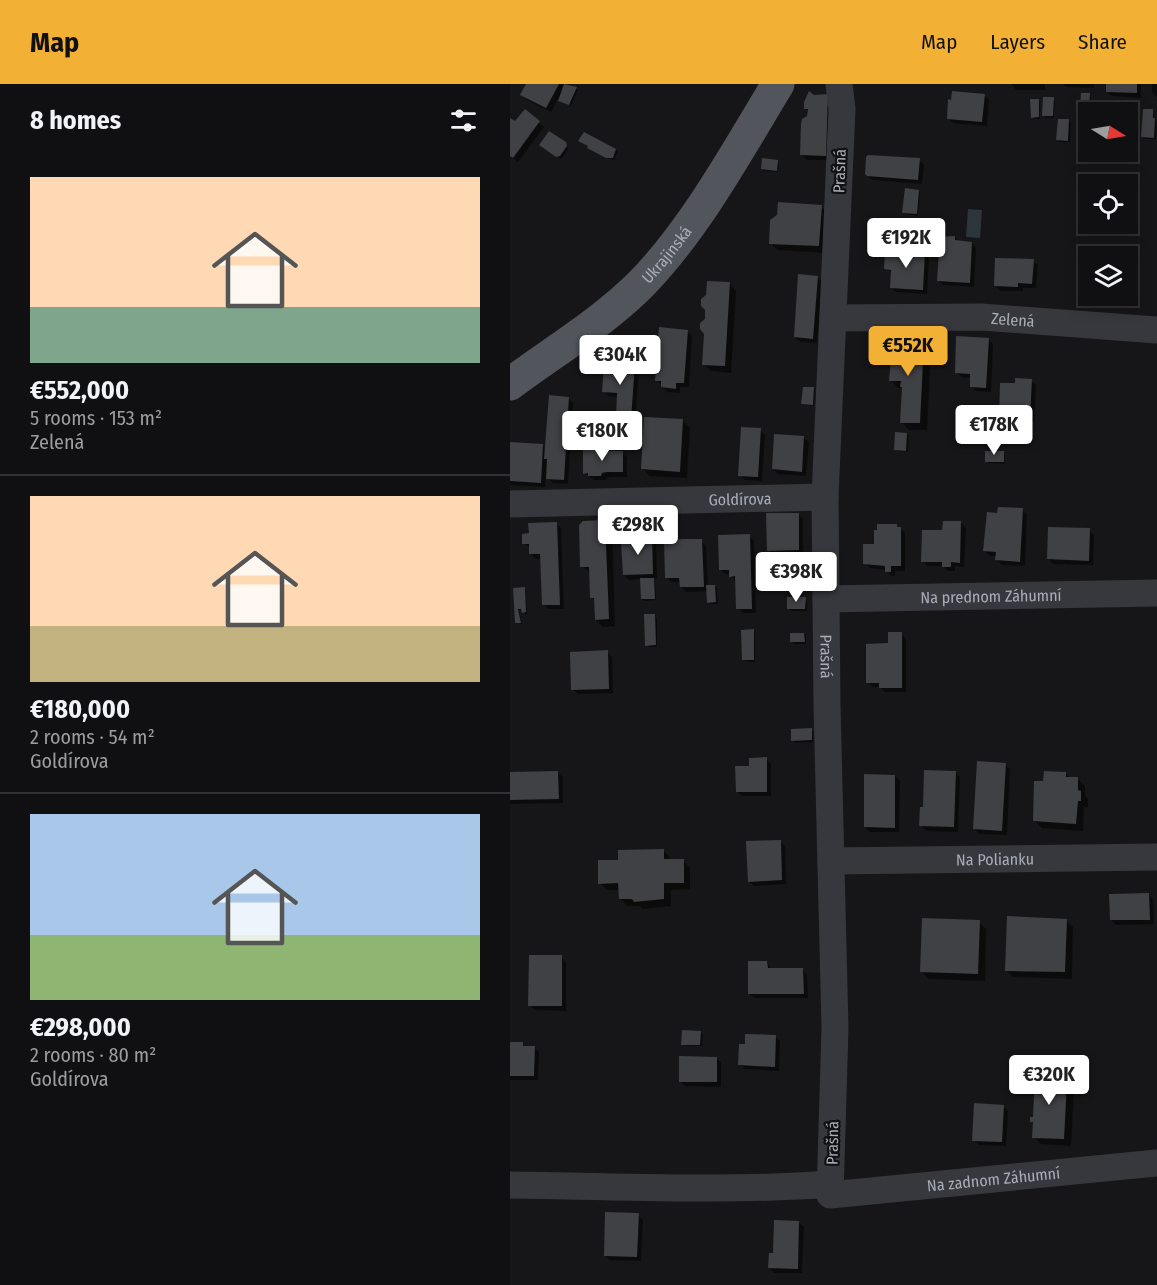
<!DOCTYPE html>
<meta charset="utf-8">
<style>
body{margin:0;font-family:"Fira Sans Condensed",sans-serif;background:#1e1e20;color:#f1f3f6;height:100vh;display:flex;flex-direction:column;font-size:22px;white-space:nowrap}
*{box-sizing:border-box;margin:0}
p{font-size:20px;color:#9c9d9f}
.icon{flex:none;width:33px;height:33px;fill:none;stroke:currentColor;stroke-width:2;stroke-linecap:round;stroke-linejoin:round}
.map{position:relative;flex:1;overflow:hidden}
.drawer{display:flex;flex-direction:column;background:#101012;width:510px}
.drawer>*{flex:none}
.needle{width:39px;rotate:101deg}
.fabs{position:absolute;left:568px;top:18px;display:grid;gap:12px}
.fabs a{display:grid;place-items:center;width:60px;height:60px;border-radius:0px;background:#101012;box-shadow:0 3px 15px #0003,0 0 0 2px #303032;font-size:30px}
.price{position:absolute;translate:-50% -51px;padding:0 14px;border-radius:6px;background:#fff;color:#222;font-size:20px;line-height:39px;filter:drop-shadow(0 2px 3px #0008)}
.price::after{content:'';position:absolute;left:50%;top:36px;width:18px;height:14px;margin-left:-9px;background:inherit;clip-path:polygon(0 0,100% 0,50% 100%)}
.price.active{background:#f2b134;color:#111}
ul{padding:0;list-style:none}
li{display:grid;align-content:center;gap:12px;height:318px;padding:0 30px}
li+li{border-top:2px solid #303032}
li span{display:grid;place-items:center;height:186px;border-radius:0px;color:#555}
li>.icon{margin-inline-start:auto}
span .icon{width:108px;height:108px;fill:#fffc;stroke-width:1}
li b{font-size:26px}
h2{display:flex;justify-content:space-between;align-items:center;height:72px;padding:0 30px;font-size:26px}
header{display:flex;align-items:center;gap:36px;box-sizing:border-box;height:84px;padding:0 30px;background:#f2b134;color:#111}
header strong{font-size:28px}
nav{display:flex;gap:33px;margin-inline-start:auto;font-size:21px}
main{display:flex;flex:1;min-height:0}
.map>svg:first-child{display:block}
</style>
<header>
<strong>Map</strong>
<nav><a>Map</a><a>Layers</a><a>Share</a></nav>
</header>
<main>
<section class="drawer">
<h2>8 homes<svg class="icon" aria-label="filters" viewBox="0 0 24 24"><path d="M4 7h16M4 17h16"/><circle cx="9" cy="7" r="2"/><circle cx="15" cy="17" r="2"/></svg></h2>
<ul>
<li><span style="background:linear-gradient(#ffd9b3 70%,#7fa58c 0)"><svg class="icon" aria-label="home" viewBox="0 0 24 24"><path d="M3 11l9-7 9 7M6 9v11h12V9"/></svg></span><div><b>€552,000</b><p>5 rooms · 153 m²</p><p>Zelená</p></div></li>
<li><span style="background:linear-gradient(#ffd9b3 70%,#c2b280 0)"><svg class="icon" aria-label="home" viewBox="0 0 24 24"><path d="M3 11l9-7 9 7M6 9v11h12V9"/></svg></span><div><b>€180,000</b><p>2 rooms · 54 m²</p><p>Goldírova</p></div></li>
<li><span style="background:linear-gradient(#a9c7e8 65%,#8fb573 0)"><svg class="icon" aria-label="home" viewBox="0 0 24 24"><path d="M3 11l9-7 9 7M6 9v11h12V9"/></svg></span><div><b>€298,000</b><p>2 rooms · 80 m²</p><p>Goldírova</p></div></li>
</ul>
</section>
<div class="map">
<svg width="647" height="1201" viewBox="0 0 647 1201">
<rect width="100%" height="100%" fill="#161618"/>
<!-- water -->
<path fill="#2c353c" d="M458,125L472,126L470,154L456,153Z"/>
<!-- shadow -->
<path fill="#0007" d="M18,0H57L68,6L61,22L48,15L41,28L17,16L12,11Z
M502,0H535V6H506Z
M553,0H584V4L556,3Z
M598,0H631V14L602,12L598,8Z
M642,0H647V13L642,8Z
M474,11L479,16L477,42L443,39L438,34Z
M579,11L581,13L580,26H573L571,24Z
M303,13L322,16L321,76H297L292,71L299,33V28L295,25Z
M543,15L545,17L544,34H536L534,32Z
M528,16L530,18V35H524L522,33Z
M15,27L34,43L8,78L0,72V36L5,39Z
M642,27L647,38L646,55H635L633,53Z
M559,37L561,39L560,58H550L548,55Z
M74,50L106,66L108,68L104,76L81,66Z
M55,59L58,65L52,74H49L33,63Z
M409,76L414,81L412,100L363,96L358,92Z
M267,78L269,80L268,88L254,87L252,85Z
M408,107L410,109L408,132L396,130L394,128Z
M311,123L319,130L316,169L268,166L260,159Z
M445,153L449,158L462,159L466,164L464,203L433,201L429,196Z
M415,169L419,174L417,210L386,208L381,203L382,189L376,184Z
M523,177L528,181L526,204H513V207H490L485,202Z
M307,193L312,198L307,259L290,258L285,253Z
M219,199L226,207L221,289L201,287L194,280L196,236Z
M177,247L182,252L179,303H170V309L157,308L147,296Z
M478,255L483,260L481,308L466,307L461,302L462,294L452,293L447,289Z
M414,258L421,266L417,346H399L391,338L392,304H388L381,296Z
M124,281L129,285L125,340L112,339L107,334L108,313L99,312L94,307Z
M521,297L526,301L524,338L495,337L491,332L507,301Z
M303,305L305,307L304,322L295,321L293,319Z
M58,314L63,319L58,400L43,399L36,393L35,403L0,401V360L33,362L36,365Z
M172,336L180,344L177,394L140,392L133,385Z
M250,346L255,351L252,397L235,396L230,391Z
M397,350L399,352L398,368L388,367L386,365Z
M294,354L299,358L296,392L268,390L263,385Z
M91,365L94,368L112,369L117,373V393H102L96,394V396H84L74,389L80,367Z
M493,369L495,371V380L478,379L476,377Z
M512,426L517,430L515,482L492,481L487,476V472H480L475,467L489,430Z
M288,430L293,435V471H263L259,466Z
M95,438L102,445L105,542L93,543L86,536L85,517L82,513L81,490L72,482Z
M451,439L456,444L454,483L445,482V487H438L433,482H417L413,477L433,448Z
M46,440L51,444L54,525H38L34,520L32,474L26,475L21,470V464L14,460Z
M386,441L395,449V487H385V492H381L376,486L360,484L355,479Z
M579,446L584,451L583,481L543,480L539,475Z
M239,452L244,457L246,529H233L228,524L225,497L220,490H215L210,485Z
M141,453L146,458L147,494L142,495L145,497L146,516L134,517L132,515L131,495L119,496L114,491L128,459Z
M191,457L196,462L198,502H205L207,504L208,520H200L198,518V507L176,508L171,503V498H162L157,494Z
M289,481L291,483V498H277L275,496Z
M5,505H14L16,507L17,530H15L13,526H9L12,540L6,538Z
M295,515L297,517V527H281L279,525Z
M144,532L147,534V563H139L137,561Z
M243,547L245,549V578L235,577L233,575Z
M294,550L296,552V560H284L282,558Z
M391,550L396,555V608H375L370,603H363L358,598Z
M97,568L102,573L103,609L68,610L63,605Z
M301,646L303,648V658L285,659L283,657Z
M256,675L261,680V712H232L227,708L241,684Z
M495,680L500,685L497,751L469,750L465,745Z
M445,688L450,693L448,748L416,747L411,742L415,724Z
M48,689L53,693V719L0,720V690Z
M555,689L561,695H568L575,702V712L578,715V723H574L573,747L532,744L524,736L535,699Z
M385,692L390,697L389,748H360L355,743Z
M270,757L275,762L276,800L244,802L239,797Z
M153,766L160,774L161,776H173L180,784V805L161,806V822L133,825L130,822H117L110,814V806H97L90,799L110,777Z
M638,810L643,815L644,840L606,841L601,836Z
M556,836L563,843L562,895L503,893L496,886Z
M469,838L476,845L475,897L419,895L412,888Z
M51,873L56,878V927L25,926L20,921Z
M257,878L262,886H293L297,891L298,914H244L239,909Z
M191,948L193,950L192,962H175L173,960Z
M265,952L270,957L269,987L235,985L230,980L236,961Z
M12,960L16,963L24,964L29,968L28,996H0V963Z
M207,975L211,979V1003L175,1002L170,997Z
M551,989L564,1006L561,1062L531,1060L524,1053V1040L522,1038Z
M493,1022L498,1027L496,1062L469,1061L464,1056Z
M128,1131L133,1136L131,1177L100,1176L95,1172Z
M289,1139L294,1143L292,1189H264L260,1184L265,1171Z"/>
<!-- building -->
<path fill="#404145" d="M16,0H49L36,24L10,11Z
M54,0L67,3L59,21L48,17Z
M596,0H627V9L596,8Z
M299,7L304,11L318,10L316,72L290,71L291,40L292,35L297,32L298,25H294V18Z
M442,7L475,10L472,38L437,35L438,15L441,16Z
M571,9H580L579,25L570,24Z
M533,13H544L543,32H532Z
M520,15H529V33L521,34Z
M15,25L30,37L3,74L0,72V34L5,37Z
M633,25H643V34H645L644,54L631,53Z
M548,35H559L558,57L546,56Z
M39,47L56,58L57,62L50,72L46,73L29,61Z
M74,48L106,65L103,74H96L77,64L78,62L68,57Z
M358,71L410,74L408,96L357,92L355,90L356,73Z
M252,74L268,76L267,87L251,85Z
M395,104L409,106L407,130L392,129Z
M268,118L312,121L309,162L259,160L260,136L267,131Z
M445,152V156L462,158L460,199L427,197L430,153Z
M375,166L415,168L413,206L380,204L381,186L374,185Z
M485,174L524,175L522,200L508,199V203L484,202Z
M288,190L308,192L303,255L284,253Z
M197,197L220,198L215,282L192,281L194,250L190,245V239L195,235V226L191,222V215L196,211Z
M149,243L178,246L174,299H166V305L151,303V297H145Z
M446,252L479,254L476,304L460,303V290L445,289Z
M385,256L414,257L410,339H390L392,303H390L391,297H379L382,258Z
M94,278L125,279L121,336L106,334L107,309L92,308Z
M505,294L522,295L520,334L489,333L490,299H505Z
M293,303H304L303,321L291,320Z
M39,311L59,313L54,396L36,395L37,375H34Z
M134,333L173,335L170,388L131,385Z
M231,343L251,344L248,393L228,392Z
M385,348L397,349L396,367L384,366Z
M264,350L294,352L292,388L262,385Z
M0,358L33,360L31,399L0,397Z
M78,363H92V366L97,367H113V388H97L92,389L91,392H78V389L73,390V366H78Z
M475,367H494V378H475Z
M488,423L513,424L510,478L485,476L486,468L473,467L477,428L487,429Z
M256,429H289V466L257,467Z
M95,436L99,535L85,536L84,514H80L79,483H70L69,441L73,437Z
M433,437H451L450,479L441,478V483H432V478H411L412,446H432Z
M47,438L50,521H32L30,470H19V460H12V450L19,449L18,439Z
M367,440H387V443H391V482H381V488H375V482L353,480V460H364V446H367Z
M538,443L580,444L579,477L537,475Z
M240,450L242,525H226L225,492L219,493V486H209L208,451Z
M142,451L143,490L113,491L111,458H126V452Z
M174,455H192L194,503H170L169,494H155L154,456Z
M273,479H290V497H273Z
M130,494H144L145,515H131Z
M196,501H205L206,518L197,519Z
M15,503L16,528L12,529L11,525H8L11,539H5L3,504Z
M277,513H296L295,525H277Z
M134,530H145L146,561L135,562Z
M244,545V576H232L231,546Z
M378,548H392V604H369V599H356V560L378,559Z
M280,549H294L295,558H280Z
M98,566L99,605L61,606L60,568Z
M302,644V656L281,657V645Z
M257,673V708H226L225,682H239V674Z
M467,677L496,679L492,747L463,745Z
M414,686L446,687L444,743L409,742L410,723H413Z
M48,687L49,715L0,716V688Z
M534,687L556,688V693H568V706L571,707V717H568L566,740L523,737L524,697H533Z
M354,690L385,691V744L354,743Z
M271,756L272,796L238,798L236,757Z
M154,765V775H174V799H154V815L124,818L122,815H109L108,799L88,800V776H108V766Z
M639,809L640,836H600L599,810Z
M497,832L557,835L555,888L495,887Z
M412,834L470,836L468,890L410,888Z
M19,871H52V922H18Z
M238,877H257L258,884H293L294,910H238Z
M172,946L191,947L190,961H171Z
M235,950L266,951L265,983L228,981L229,960H235Z
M0,958H13V962H25L24,992H0Z
M169,972L207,973V998H169Z
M525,987L551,988V997L557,998L554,1055L522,1054L523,1038H520V1033H523Z
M464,1019L494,1021L492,1058L462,1057Z
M95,1128L129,1129L127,1173L94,1172Z
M264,1136L289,1137L288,1185L258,1184L259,1169H263Z"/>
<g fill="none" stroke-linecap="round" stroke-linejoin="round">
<!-- minor -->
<g stroke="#37383d" stroke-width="27">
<path id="s1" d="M329,0L332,25L315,413L317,621L325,944L320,1111L647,1079"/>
<path id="s2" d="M323,234L471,233L647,246"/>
<path id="s3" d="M0,420L315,413"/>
<path id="s4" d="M316,515L647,509"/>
<path id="s5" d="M321,777L647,773"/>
<path d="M0,1101C107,1102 214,1108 321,1100"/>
</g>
<!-- major -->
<path stroke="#53555c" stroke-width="33" id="s6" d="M0,300C44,267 92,239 131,200C185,145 228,66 268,0"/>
</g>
<g text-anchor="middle" stroke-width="4.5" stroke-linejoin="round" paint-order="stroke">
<!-- street labels -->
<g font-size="16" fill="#a8adb8" stroke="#111113">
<text transform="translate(329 87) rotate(-88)" y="6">Prašná</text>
<text dy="6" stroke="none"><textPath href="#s6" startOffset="204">Ukrajinská</textPath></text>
<text dy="6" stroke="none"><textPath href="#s2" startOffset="180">Zelená</textPath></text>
<text dy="6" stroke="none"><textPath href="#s3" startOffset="230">Goldírova</textPath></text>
<text dy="6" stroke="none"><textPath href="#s4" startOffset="165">Na prednom Záhumní</textPath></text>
<text dy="6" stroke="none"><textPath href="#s1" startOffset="573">Prašná</textPath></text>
<text dy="6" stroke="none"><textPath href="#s5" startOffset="164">Na Polianku</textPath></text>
<text transform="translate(322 1059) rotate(-89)" y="6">Prašná</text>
<text dy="6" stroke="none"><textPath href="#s1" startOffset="1276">Na zadnom Záhumní</textPath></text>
</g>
</g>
</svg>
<div class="fabs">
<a><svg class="needle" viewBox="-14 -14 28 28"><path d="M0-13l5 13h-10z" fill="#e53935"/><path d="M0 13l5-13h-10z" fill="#9c9d9f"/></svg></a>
<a><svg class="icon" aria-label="locate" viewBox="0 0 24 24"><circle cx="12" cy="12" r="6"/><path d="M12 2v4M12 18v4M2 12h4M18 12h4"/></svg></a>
<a><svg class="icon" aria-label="layers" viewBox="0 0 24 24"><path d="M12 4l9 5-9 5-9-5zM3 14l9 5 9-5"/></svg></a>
</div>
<b class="price" style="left:396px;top:185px">€192K</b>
<b class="price active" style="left:398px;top:293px">€552K</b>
<b class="price" style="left:110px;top:302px">€304K</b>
<b class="price" style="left:484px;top:372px">€178K</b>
<b class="price" style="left:92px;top:378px">€180K</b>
<b class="price" style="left:128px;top:472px">€298K</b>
<b class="price" style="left:286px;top:519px">€398K</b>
<b class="price" style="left:539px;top:1022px">€320K</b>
</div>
</main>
